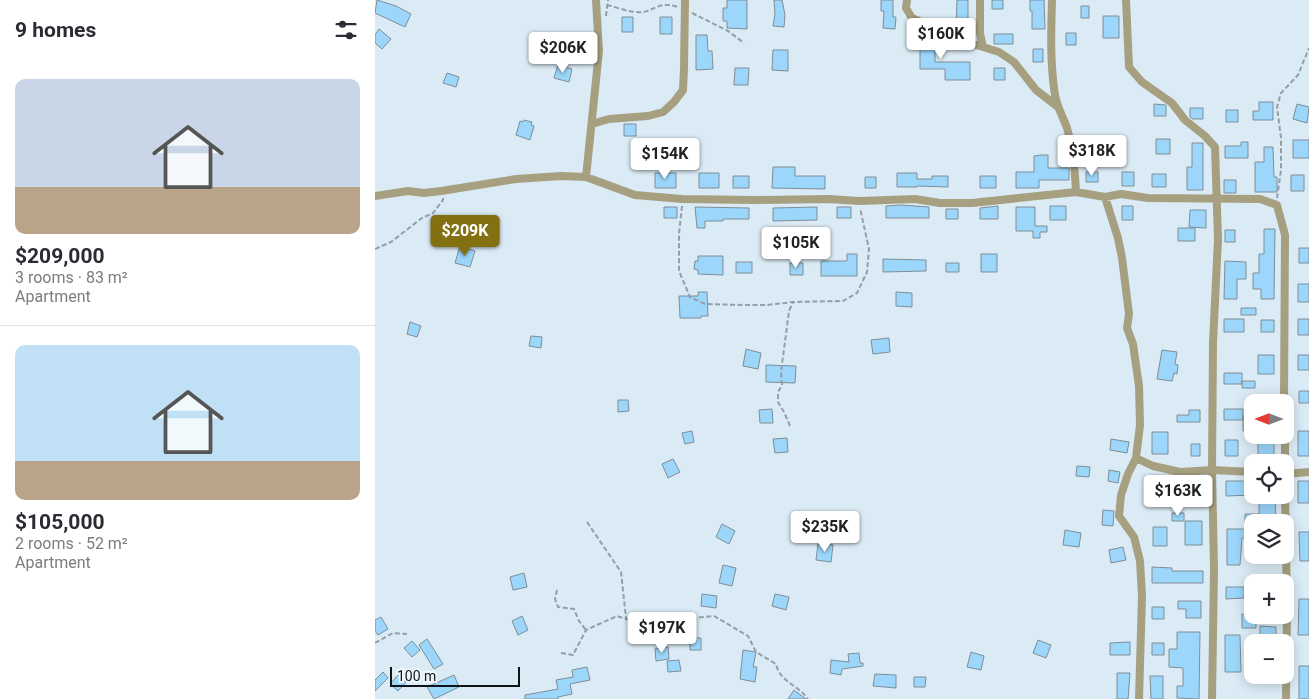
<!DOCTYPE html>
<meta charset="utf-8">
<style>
body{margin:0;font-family:Roboto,sans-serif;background:#f7f7f7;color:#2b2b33;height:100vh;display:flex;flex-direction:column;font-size:19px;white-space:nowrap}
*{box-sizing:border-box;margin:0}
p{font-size:16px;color:#7c7c81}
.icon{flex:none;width:28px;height:28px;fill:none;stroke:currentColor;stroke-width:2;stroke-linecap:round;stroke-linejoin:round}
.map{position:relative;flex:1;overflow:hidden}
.side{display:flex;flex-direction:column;background:#fff;width:375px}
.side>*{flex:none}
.needle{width:32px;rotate:270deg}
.tools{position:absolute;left:869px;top:394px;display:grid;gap:10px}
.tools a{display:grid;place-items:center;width:50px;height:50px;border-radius:10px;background:#fff;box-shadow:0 2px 12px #0003;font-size:25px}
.scale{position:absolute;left:15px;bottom:12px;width:130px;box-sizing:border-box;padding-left:5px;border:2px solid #0f1418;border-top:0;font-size:14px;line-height:18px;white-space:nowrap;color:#0f1418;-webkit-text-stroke:4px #edf7fd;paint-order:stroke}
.price{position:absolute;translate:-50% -42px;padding:0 11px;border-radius:5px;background:#fff;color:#222;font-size:16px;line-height:32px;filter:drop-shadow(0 1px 2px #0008)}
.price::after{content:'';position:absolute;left:50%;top:30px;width:15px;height:11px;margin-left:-8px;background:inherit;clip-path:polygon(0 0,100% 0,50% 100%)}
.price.selected{background:#837111;color:#fff}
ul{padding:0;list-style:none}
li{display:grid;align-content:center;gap:10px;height:265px;padding:0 15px}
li+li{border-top:1px solid #e1e1e2}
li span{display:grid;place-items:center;height:155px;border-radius:10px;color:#555}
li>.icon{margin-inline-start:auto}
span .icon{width:90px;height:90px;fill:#fffc;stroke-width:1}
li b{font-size:21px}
h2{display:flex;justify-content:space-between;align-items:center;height:60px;padding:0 15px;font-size:21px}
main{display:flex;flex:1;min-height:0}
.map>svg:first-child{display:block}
</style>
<main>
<section class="side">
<h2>9 homes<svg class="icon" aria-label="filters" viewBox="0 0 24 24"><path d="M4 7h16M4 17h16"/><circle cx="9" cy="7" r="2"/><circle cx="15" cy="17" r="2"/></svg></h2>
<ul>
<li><span style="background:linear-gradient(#c9d6e8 70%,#b9a48a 0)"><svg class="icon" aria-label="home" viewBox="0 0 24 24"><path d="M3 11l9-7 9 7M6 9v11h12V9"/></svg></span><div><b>$209,000</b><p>3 rooms · 83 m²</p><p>Apartment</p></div></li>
<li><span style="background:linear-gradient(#bfe0f5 75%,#b9a48a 0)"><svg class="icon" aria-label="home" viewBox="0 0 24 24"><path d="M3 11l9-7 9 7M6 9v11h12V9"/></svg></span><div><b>$105,000</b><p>2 rooms · 52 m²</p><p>Apartment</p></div></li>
</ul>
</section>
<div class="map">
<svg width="934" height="699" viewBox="0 0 934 699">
<rect width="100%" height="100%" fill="#dbebf5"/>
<!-- building -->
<path fill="#9cd7fb" stroke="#7e8d96" d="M2,0L21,6L36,14L30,27L0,13Z
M352,0H372V29L352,28V21H348V8H352Z
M399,0H407L410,15L409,27L398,26L400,14Z
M506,0H518V17H521L520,29L508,28L509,11H506Z
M582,0H593V30H581Z
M617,0H628V9H617Z
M655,0H669L670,29H657V11H655Z
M706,6H714V18H706Z
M728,16H744V38H728Z
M247,17H258V32H247Z
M285,17H297V34H285Z
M4,29L16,39L7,49L0,43V35Z
M545,33H557L564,36V48H560V62H595V80H570V69H545Z
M691,33H701V45H691Z
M619,34H638V44H619Z
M321,35H332L333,51H337L338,69L321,70Z
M658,49H668V62H658Z
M398,50H413V71L397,70Z
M183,65L197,69L194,82L179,78Z
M360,68H374L373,85H359Z
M619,68H630V80H619Z
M72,73L84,77L81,87L68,83Z
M884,102H898V120H878V111H884Z
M779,104L791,105V116H779Z
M922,104L934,107L932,123L918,119Z
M815,108H828V119H818L815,117Z
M851,110H863V122H851Z
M149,120L157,122L156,125L159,126L155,140L141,135L145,121L148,122Z
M249,124H261V136H249Z
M781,139H795V154H781Z
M918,140H934V158H918Z
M866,142H873V158H850V146H866Z
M817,143H828V190H812V167H817Z
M889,147H898L899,177H902V192H880V162H889Z
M666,155H673V168H694V180H664V188H641V172H659V156Z
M398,167H420V176H450V189L397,188Z
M711,172H723V182H711Z
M747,172H759V186H747Z
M280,173H301V188H280Z
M324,173H344V188H324Z
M522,173H542V179H557V176H573V187L542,186V187H522Z
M777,174H791V187H777Z
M916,175H929V191H916Z
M358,176H374V188H358Z
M605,176H621V188H605Z
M490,177H501V188H490Z
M849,180H861V193H849Z
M526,205L554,207V218H511V206Z
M623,206V219H605V208Z
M675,206H691V220H675Z
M747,206H758V220H747Z
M289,207H302V218H289Z
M320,207L374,208V219H348V221H330V228H322Z
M442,207V220L398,221V208Z
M462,207H476V218H462Z
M641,207H660V226H672V232H665V238H658V231H641Z
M571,209H583V219H571Z
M815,210H831V228L814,227Z
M803,228H820V241H803Z
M889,229H900L899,299H886V289H878V273H884V254H889Z
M850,230H860V242H850Z
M85,246L100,251L95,267L80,263Z
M924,248H934V263H924Z
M472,254H482V276H446V261H472Z
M606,254H622V272H606Z
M323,256H348V275L323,274V270L319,269L320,261H323Z
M508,259L551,260V271L508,272Z
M850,261L871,262V279H862V299H849Z
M361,262H377V273H361Z
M415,263H428V275H415Z
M571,263H584V272H571Z
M923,284H934V302H923Z
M323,292H332L333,316H326V318H305L304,296H323Z
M521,292L537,293V307L521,306Z
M866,308H881V315H866Z
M849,319H869V332H849Z
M923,319H934V335H923Z
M886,320H899V332H886Z
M35,322L46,326L42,337L32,334Z
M156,336L167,337L166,348L154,346Z
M514,338L515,352L498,354L496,340Z
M371,349L386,353L383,369L368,366Z
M787,350L802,352L800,364L803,365L802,374L799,373L797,381L782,379Z
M883,355H899V374H883Z
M923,355H934V370H923Z
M391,365L421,366L420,383L391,382Z
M849,373H867V384H849Z
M867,381H880V388H867Z
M924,391H934V403H924Z
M243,400H253L254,411L243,412Z
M397,409L398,423H385L384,410Z
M849,409H868V420H849Z
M814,410H825V422H802V415H814Z
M868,416H878V431H868Z
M317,431L319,442L310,444L307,433Z
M923,431H934V456H923Z
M777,432H793V454H777Z
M883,435H899V456H883Z
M412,438L413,452L400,453L398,439Z
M736,439L754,442L752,453L735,450Z
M850,440H863V456H850Z
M816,444H825V456H816Z
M298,459L305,472L293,478L287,464Z
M702,466L715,467L714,477L701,476Z
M734,470L745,472L743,483L733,481Z
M814,480H826V496H814Z
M851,481H878V495L851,496Z
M923,481H934V503H923Z
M884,495H900L901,522H870V514H884Z
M728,510L739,511L738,526L727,525Z
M797,513H809V521H797Z
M810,521H827V545H810Z
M347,524L360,531L354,544L341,537Z
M778,527H792V546H778Z
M852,529H874V538H867L865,565H852Z
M690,530L706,533L704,547L688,545Z
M924,532H934V561H925Z
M443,544L458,545L456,562L441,560Z
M748,547L751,560L736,563L734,550Z
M889,555H900V562H889Z
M348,565L361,568L357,586L344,583Z
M777,567L797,568V571H828V583H777Z
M149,573L152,587L138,590L135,577Z
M851,587H869V598L851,599Z
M327,594L342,596L341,608L326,606Z
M400,594L414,597L411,610L397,606Z
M924,599H934V635H923Z
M803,601H826V618H811V609H803Z
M777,607H789V619H777Z
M867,614L881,615V628H867Z
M147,616L153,630L143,635L137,621Z
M6,617L13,629L3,635L0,631V620Z
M885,626L901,627V642H885Z
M802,632H825L824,699L802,698V686H808V668L794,667V649H802Z
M850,635H865L866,672H850Z
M315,638H326V650H315Z
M52,639L68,664L59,669L44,645Z
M663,640L676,645L671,658L658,653Z
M37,641L45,650L37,657L29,648Z
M755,642V655H735V643Z
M777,643H789V655H777Z
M293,647L294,659L281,661L280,649Z
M368,650L381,652L378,667H382L380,682L365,679Z
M596,652L609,656L606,670L592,667Z
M484,653L485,663H488V666L467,669L466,675L455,673L456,660L474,662L473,654Z
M304,660L306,671L293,672L292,661Z
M924,666H934V699H924Z
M212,667L215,680L195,684L197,694L183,697V699H150V695L183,689L181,680L198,677L197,670Z
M8,672L13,678L0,691V680Z
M742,673H755L753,699H742Z
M500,674L521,675V688L498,686Z
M23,675L31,682L23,691L15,684Z
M79,675L84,687L59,699L52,687Z
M775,676H788V699H776Z
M539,677H551L550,687H539Z
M419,690L431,699H413Z"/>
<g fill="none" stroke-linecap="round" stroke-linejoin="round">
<!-- path -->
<path stroke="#939fa7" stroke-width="2" stroke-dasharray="5 2.5" stroke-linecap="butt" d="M232,5C241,7 253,12 262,12C279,14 280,0 303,7
M317,13L353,31L369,43
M231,16L233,0
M902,198L906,170V138L902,107L906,93L923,75L934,48
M307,206L304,234V271L315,297L330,304L369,305H392L418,302L468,301L482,293L492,272L494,249L485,208
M0,249L16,242L47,218L58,213L68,200V198
M415,426L409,412L403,402V392L407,385L406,372L414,311L418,302
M212,522L246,572L251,618
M182,590L180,599L183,607L199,609L204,621L211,630
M0,643L18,633L32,634
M186,653L198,655L211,630L242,616L264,623L339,616L373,636L381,652L401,664C405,682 422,684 433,699"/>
<!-- minor -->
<path stroke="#a6a080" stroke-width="8" d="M532,0L531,8L537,18L591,42L608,47
M605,0V33L608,47L624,52L639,62L661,90L683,107
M677,0C676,32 675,64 680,95C682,107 688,117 692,128C698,149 700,170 701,192
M751,0L754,67L767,82L797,103L810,120L830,136L840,147L843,239L838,343L837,470L839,568L837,699
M217,124L234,119L273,116L288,112L299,102L308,90L309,68L310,0
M211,177L224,51L221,0
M0,196L33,191L49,193L66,191L141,179L186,176L211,177L260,195L307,199L379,200L454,199L484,201L540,199L565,203H597L701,192L730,197L746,194L773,198L885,199L902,205L910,235L909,402
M730,197L743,238L747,258L754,314L752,328L758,344L764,386L765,425L761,458L753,474L746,495L744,516L759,537L765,561L767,596L764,699
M910,435V462
M761,458L778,466L805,472L837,470L878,472
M910,474L934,472
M910,489L912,606L911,699"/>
</g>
</svg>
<div class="tools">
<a><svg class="needle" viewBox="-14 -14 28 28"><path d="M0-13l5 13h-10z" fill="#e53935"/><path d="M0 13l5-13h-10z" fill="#7c7c81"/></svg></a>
<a><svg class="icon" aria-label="locate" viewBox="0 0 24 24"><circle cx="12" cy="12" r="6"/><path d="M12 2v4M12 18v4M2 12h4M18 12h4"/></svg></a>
<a><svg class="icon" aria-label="layers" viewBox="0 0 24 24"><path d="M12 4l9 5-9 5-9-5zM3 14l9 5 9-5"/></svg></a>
<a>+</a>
<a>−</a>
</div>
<div class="scale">100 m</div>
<b class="price" style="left:566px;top:60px">$160K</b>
<b class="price" style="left:188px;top:74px">$206K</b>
<b class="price" style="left:717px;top:177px">$318K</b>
<b class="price" style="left:290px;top:180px">$154K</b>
<b class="price selected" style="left:90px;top:257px">$209K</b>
<b class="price" style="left:421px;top:269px">$105K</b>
<b class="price" style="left:803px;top:517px">$163K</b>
<b class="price" style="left:450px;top:553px">$235K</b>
<b class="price" style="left:287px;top:654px">$197K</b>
</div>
</main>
